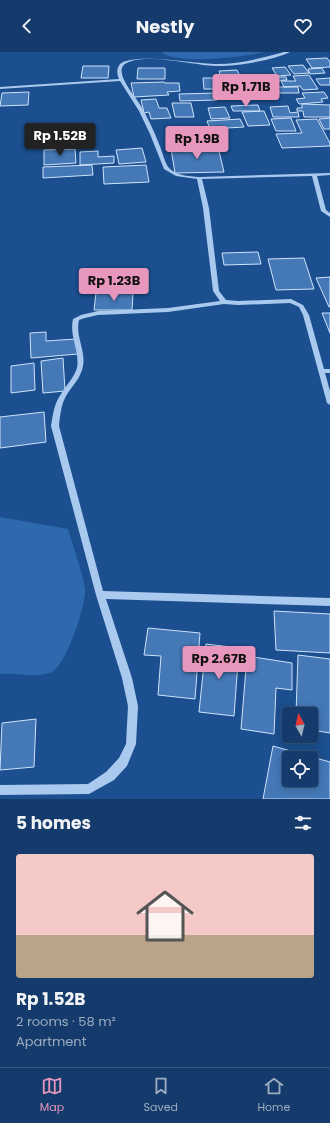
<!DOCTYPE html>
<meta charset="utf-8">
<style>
body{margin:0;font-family:Poppins,sans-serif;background:#1d4271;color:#f1f3f6;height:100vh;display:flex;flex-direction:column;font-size:15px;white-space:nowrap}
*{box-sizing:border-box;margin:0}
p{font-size:13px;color:#9dadc1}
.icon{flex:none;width:22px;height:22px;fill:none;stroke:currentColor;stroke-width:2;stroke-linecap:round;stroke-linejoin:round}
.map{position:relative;height:747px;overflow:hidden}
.sheet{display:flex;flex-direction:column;background:#143b6b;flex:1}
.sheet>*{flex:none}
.needle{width:26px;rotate:352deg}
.fabs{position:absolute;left:282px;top:655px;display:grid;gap:8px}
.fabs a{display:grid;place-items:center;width:36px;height:36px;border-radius:4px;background:#143b6b;box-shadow:0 2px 10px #0003,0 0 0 1px #33557e;font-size:20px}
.price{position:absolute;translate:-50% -34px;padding:0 9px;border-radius:4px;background:#e797bd;color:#111;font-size:13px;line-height:26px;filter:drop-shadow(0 1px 2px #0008)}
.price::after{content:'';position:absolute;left:50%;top:24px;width:12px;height:9px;margin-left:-6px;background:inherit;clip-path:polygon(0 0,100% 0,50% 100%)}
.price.on{background:#222;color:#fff}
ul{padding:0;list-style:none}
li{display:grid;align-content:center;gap:8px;height:212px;padding:0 16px}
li+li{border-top:1px solid #33557e}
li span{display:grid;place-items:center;height:124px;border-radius:4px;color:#555}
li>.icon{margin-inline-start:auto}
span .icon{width:72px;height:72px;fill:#fffc;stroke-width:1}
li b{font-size:17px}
h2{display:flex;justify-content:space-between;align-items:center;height:48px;padding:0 16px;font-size:17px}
header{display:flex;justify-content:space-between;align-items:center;height:52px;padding:0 16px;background:#143b6b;font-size:18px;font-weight:700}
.menu{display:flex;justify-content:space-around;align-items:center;height:56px;border-top:1px solid #33557e;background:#143b6b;font-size:11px;color:#9dadc1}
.menu a{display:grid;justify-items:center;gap:2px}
.menu .on{color:#e797bd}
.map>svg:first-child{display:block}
</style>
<header><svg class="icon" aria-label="back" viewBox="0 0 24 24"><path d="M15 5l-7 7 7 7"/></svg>Nestly<svg class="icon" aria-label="heart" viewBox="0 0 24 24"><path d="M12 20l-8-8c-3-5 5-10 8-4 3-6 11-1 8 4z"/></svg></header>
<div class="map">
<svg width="330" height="747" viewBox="0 0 330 747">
<rect width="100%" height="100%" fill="#1b4f8f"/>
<!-- green -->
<path fill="#2e69ad" d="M161,0H264C244,5 176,13 161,0Z
M0,465L68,477C73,495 82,518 85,536C87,551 66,614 52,620C35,627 18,620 0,622Z"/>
<!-- building -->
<path fill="#4478b7" stroke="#cfe3fa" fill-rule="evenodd" d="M327,6L330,10V15L312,16L306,7Z
M303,13L309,21L294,22L288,14Z
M83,14H109L108,26H81Z
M285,15L291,23L277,24L272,16Z
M138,16H165V27H137Z
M322,16L325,21L310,22L308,17Z
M237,18L240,24L221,25L219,19Z
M309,23L318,37L303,38L300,34L284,35L281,29H296L293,24Z
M267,25H286L287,28L269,29Z
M203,26H221L223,37H204Z
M330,26V33H320L316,27Z
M164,30L165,31H179L180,39L167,40L169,43L134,45L131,31Z
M275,35H298L299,41H276Z
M29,40L28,53L0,54L2,41Z
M324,40L328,46L321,47L323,50L299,52L296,47L305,46L302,41Z
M216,41L217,48L180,49L179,42Z
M156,47L159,56H167L171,66L151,67L149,60L144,61L141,48Z
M172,51H191L194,65H175Z
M302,52L330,53V65H304L303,59H297V56H302Z
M258,53L260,59H233L231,54Z
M288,54L290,61L298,60L299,65H273L270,55Z
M225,55L230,66L211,67L208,56Z
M264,59L270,73L248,74L242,60Z
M291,66L296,79H276L271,67Z
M330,66V77H324L319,67Z
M240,67L244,75L210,77L207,69Z
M317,67L330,91V94L282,96L276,82L302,81L296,68Z
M218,95L224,120L175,121L171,97Z
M142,96L146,110L119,112L116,98Z
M75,97L76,111L44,113V98Z
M98,99V105L114,104V111L80,113V100Z
M92,113L93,123L43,126V115Z
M146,113L149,130L104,132L103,115Z
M258,200L261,212L224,213L222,201Z
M304,206L314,237L276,238L268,207Z
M330,225V255H329L316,226Z
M96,241H133L132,258H94Z
M322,261H330V281Z
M46,280V289L76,287L78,302L31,306L30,281Z
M63,306L65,339L43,341L41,309Z
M34,311L35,338L11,341V314Z
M44,360L46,390L0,396V365Z
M274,559L330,562V601L276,598Z
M148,576L200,581L195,647L158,643L161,604L144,603Z
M206,592L239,596L234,664L199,660Z
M298,603L330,607V681L311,678V662H296Z
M247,604L292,611V638L276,636L274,682L241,677Z
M36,667L34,715L0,718L2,671Z
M273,694L330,710V747H263ZM289,706H311V728H289Z"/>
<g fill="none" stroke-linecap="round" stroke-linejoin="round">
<!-- minor -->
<path fill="#a9c9ee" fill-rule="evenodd" d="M284,0H290C274,8 234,15 215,14C194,13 142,0 125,12C113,20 136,45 141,54C148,66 154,79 159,92C162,98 165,113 170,117C178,124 189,124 199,125L330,121V123L317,124L326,158L330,161V165L321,159L312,124L202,127L209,156L219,239L226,248L238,249L291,247L303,253L309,263L324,317H330V321H325L330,339V353L327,351L303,263L299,255L290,251L238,253L224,252L168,260L98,263L85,266L79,268C75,284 86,298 83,314C81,326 72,334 66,344C61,353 60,364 59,374L103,539L330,546V554L106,547L132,626L138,654L136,692L127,714L114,728L89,742L0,743V733L88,732L106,720L119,706L126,692L128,654L122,626L96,543L51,374C53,362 54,352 61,342C66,333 74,326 77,316C80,299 69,284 73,267L81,263L98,259L168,256L220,249L213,239L203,156L197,127L176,124L164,117L150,82L139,59L120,29L0,37V35L119,27C117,22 116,17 120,12C133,0 197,12 217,12C240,12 262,6 284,0Z"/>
</g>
</svg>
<div class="fabs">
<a><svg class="needle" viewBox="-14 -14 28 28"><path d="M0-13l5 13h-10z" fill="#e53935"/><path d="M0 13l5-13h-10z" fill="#9dadc1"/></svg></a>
<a><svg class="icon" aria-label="locate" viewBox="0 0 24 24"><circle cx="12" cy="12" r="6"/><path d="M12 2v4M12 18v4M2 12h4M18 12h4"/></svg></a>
</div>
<b class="price" style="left:246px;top:56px">Rp 1.71B</b>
<b class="price on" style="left:60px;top:105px">Rp 1.52B</b>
<b class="price" style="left:197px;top:108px">Rp 1.9B</b>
<b class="price" style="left:114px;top:250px">Rp 1.23B</b>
<b class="price" style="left:219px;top:628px">Rp 2.67B</b>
</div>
<section class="sheet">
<h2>5 homes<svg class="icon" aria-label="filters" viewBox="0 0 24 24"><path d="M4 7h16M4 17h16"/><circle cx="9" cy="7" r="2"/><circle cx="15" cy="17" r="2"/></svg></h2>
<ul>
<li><span style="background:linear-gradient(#f6c9c9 65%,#b9a48a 0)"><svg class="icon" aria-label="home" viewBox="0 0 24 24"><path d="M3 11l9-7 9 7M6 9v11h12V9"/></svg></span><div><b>Rp 1.52B</b><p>2 rooms · 58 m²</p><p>Apartment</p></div></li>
</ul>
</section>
<nav class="menu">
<a class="on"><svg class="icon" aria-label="map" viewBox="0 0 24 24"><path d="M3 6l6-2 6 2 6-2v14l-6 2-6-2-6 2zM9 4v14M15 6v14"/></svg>Map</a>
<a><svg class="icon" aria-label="saved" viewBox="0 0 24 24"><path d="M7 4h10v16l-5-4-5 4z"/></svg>Saved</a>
<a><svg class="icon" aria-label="home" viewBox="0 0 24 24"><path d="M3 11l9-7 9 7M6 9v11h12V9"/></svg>Home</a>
</nav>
